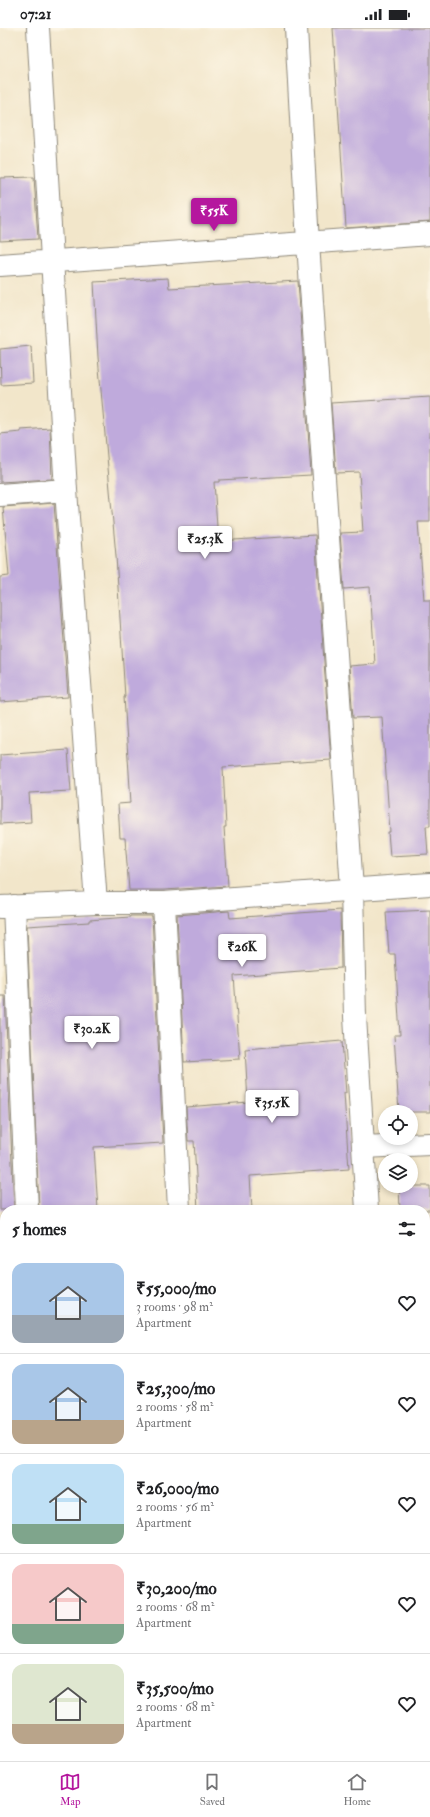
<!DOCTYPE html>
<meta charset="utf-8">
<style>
body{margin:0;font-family:"IM FELL Double Pica",serif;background:#f6f6f6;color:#202124;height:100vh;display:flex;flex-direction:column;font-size:15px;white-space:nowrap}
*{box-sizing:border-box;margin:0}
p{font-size:13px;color:#757577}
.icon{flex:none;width:22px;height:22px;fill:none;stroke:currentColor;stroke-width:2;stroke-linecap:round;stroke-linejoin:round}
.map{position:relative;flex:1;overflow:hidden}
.drawer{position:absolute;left:0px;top:1177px;width:430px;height:556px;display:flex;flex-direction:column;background:#fff;border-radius:16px 16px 0 0;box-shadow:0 2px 6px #0003}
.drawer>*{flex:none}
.fabs{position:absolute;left:378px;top:1077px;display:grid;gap:8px}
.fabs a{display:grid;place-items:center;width:40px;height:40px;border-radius:50%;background:#fff;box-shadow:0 2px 6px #0003;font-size:20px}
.price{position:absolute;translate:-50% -34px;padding:0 9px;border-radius:4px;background:#fff;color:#222;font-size:13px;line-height:26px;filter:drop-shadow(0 1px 2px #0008)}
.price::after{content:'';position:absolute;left:50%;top:24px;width:12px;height:9px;margin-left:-6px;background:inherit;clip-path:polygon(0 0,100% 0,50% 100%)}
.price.on{background:#b5179e;color:#fff}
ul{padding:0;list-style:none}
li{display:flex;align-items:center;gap:12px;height:100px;padding:0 12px}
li+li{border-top:1px solid #e0e0e0}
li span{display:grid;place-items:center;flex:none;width:112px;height:80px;border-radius:12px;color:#555}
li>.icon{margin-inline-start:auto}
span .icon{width:48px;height:48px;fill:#fffc;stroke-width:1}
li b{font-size:17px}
h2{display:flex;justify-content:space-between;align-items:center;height:48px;padding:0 12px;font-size:17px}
.status{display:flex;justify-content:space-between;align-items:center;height:28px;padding:0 20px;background:#fff;direction:ltr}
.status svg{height:11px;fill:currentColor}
.tab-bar{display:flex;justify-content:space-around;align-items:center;height:56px;border-top:1px solid #e0e0e0;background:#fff;font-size:11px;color:#757577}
.tab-bar a{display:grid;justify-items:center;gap:2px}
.tab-bar .on{color:#b5179e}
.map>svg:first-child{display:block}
</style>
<div class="status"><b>07:21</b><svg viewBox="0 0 49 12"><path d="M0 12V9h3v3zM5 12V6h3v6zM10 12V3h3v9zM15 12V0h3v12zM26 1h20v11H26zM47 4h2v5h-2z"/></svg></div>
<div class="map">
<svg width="430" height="1733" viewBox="0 0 430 1733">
<rect width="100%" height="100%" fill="#fcf5e5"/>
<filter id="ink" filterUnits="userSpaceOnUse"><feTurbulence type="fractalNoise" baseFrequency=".025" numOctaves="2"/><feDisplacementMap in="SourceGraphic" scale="8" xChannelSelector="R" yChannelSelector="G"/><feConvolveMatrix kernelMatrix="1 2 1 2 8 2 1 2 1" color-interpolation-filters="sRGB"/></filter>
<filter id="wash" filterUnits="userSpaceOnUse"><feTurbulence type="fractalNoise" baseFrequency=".012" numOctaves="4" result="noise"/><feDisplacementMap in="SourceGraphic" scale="16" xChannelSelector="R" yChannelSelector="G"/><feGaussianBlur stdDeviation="0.9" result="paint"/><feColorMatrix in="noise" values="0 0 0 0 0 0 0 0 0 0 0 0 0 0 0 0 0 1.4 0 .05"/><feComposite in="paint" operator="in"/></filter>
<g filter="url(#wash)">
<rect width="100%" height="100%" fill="#f2e6ca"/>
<g id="blocks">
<!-- building -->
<path fill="#bfaadc" d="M333,0H430V194L346,200Z
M34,149L38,211L0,213V150Z
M168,250L169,260L298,253L311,447L219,452V454H214L218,513L315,507L331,732L223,739L226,799H224L228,858L164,862H129L125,810H120L118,776L131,775L124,669H125L116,528L98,329L94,254Z
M31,318L33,355L1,357L0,321Z
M430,369V494H418L424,572H430V798H426L428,826L390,828L388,804H390L382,689L353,690L349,638L375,636L370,559L344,561L340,505L363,504L359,444L336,445L331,375Z
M50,400L52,451L0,454V406L21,404V402Z
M54,475L68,669L0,674V549L9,548L3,479Z
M68,722L71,763L29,765L31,794L0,796V727Z
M340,882L341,940L234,948L240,1031L184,1034L177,887L229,883L230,890Z
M430,882V1084H399L394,1007H400L395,926H389L386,884Z
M130,888H152L163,1115L94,1119L98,1182H39L27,898L89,894V892L130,889Z
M0,968H5L14,1182H0Z
M342,1013L346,1065H344L349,1141L250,1148L252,1182H198L194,1113H188L186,1079L248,1074L245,1021Z
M399,1158H430V1182H400Z"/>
</g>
</g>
<g filter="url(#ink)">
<use href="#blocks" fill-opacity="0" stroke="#8e887a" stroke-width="1"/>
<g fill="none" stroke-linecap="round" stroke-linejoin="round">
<defs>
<path id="minor" d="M38,0L66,462L96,875
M296,0L308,215L352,861L355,989L367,1182
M0,237L430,206
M0,467L66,462
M164,875L179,1182
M14,878L27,1182
M0,879L96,875H164L430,856
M363,1119L430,1116
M425,1292H430
M425,1467H430
M0,1527L5,1526
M310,1728L311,1733
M140,1733V1728"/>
</defs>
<!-- minor casing -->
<use href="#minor" stroke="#8e887a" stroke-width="24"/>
<!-- minor -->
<use href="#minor" stroke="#fff" stroke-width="22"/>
</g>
</g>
</svg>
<div class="fabs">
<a><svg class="icon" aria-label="locate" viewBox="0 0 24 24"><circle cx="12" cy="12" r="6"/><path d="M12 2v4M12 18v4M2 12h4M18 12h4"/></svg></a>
<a><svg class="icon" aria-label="layers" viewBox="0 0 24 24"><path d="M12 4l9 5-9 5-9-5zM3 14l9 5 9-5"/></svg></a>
</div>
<b class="price on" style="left:214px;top:204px">₹55K</b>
<b class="price" style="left:205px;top:532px">₹25.3K</b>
<b class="price" style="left:242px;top:940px">₹26K</b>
<b class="price" style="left:92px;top:1022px">₹30.2K</b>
<b class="price" style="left:272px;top:1096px">₹35.5K</b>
<section class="drawer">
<h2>5 homes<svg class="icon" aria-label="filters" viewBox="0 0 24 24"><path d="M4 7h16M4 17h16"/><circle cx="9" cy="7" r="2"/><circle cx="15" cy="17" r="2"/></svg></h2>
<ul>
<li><span style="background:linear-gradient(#a9c7e8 65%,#9aa5b1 0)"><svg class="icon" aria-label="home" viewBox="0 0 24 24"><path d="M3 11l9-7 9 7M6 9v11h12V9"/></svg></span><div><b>₹55,000/mo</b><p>3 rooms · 98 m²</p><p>Apartment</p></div><svg class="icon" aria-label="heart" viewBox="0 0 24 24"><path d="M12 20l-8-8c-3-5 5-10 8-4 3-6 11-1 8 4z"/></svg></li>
<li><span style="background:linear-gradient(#a9c7e8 70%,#b9a48a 0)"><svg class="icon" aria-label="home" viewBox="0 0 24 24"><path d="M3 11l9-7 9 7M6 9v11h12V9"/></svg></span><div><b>₹25,300/mo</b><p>2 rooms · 58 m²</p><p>Apartment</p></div><svg class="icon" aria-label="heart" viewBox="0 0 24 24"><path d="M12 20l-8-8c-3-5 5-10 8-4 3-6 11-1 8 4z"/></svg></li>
<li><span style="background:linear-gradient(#bfe0f5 75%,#7fa58c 0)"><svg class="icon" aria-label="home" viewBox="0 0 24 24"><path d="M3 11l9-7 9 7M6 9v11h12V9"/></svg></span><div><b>₹26,000/mo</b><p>2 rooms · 56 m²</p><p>Apartment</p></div><svg class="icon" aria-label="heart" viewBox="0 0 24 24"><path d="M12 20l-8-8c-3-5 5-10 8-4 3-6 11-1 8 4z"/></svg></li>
<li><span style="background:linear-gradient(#f6c9c9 75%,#7fa58c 0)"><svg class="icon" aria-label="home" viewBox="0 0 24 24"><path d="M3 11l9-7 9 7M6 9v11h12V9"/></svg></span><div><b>₹30,200/mo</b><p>2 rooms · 68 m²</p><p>Apartment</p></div><svg class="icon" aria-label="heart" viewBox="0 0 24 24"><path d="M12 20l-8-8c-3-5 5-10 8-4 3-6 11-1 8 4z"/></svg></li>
<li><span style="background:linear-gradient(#dfe7d0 75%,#b9a48a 0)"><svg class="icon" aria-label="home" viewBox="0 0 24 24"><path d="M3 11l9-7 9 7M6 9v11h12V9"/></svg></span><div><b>₹35,500/mo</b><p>2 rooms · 68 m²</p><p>Apartment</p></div><svg class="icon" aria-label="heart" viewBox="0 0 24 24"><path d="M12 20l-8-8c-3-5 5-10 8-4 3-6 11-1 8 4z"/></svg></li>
</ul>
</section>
</div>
<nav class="tab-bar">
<a class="on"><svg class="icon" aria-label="map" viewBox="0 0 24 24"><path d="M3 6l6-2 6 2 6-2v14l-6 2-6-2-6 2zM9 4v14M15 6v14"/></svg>Map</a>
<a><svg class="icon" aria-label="saved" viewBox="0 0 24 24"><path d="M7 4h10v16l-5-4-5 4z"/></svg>Saved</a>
<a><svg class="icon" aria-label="home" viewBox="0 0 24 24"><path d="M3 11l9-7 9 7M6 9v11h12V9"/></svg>Home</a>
</nav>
